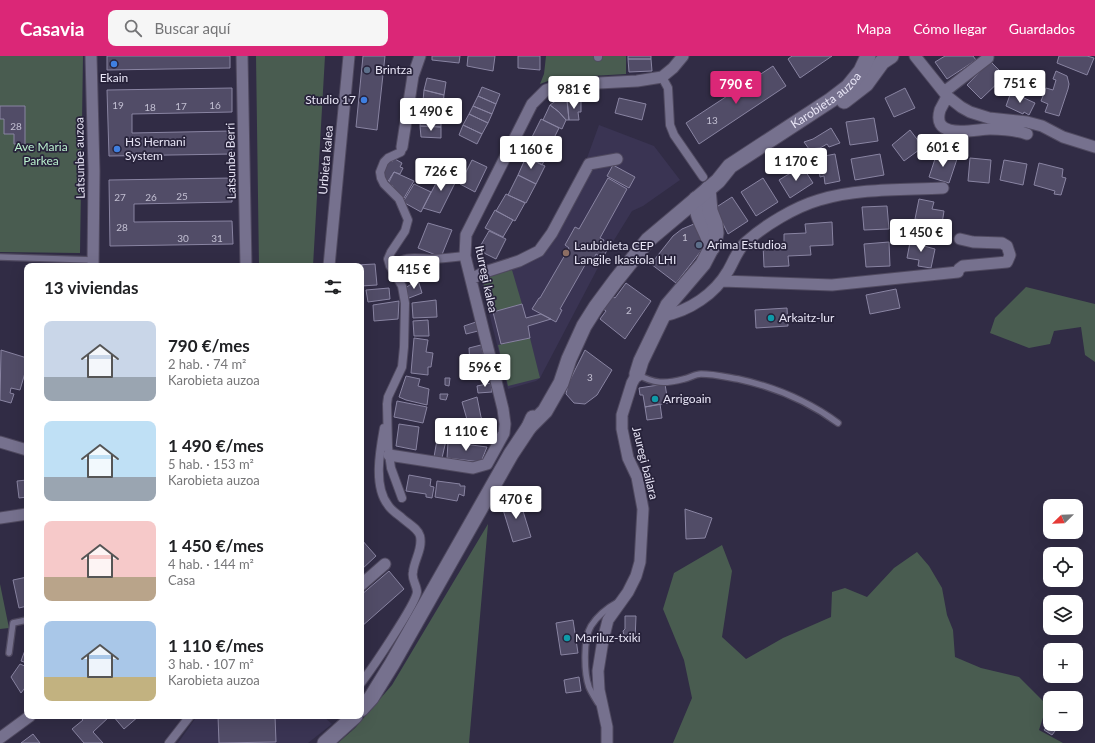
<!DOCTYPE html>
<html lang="es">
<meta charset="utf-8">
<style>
body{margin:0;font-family:Lato,sans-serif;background:#f6f6f6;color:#202124;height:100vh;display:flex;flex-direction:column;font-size:15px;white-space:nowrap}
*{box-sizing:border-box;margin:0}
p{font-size:13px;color:#757577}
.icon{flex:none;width:22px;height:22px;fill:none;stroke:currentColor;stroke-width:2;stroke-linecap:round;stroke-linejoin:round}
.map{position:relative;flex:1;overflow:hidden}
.details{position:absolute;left:24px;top:207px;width:340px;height:456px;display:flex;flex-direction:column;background:#fff;border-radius:8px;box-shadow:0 4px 16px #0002}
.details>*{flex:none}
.needle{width:26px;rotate:247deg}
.fabs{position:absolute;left:1043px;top:443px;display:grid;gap:8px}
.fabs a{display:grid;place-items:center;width:40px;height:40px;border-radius:8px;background:#fff;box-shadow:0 4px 16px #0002;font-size:20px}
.price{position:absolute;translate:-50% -34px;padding:0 9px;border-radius:4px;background:#fff;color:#222;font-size:13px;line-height:26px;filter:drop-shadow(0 1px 2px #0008)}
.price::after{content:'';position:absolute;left:50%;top:24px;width:12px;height:9px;margin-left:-6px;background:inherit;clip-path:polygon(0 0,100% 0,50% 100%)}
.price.selected{background:#db2777;color:#fff}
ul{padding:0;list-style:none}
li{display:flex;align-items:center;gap:12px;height:100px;padding:0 20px}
li span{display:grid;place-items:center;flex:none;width:112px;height:80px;border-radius:8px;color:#555}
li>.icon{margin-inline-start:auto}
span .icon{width:48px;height:48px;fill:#fffc;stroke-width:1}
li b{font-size:17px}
h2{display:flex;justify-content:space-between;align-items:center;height:48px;padding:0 20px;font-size:17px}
header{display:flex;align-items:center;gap:24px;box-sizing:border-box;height:56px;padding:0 20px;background:#db2777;color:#fff}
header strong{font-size:19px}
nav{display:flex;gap:22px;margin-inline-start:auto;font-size:14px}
.search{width:280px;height:36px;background:#f6f6f6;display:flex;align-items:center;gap:10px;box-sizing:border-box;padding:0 14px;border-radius:8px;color:#757577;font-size:15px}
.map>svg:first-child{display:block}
</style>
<header>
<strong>Casavia</strong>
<div class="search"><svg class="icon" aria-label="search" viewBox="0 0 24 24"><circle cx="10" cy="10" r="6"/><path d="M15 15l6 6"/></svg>Buscar aquí</div>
<nav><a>Mapa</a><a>Cómo llegar</a><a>Guardados</a></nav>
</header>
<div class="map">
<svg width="1095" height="687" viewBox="0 0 1095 687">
<rect width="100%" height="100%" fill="#312c45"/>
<!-- built -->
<path fill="#3a3453" d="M599,69L654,90L680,124L643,150L632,155L603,202L540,322L536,325L508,333L478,212L486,208L500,209L537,190L552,174L583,113Z
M197,660H323L332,668L308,687H178Z"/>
<!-- green -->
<path fill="#495c50" d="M0,0H83L80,197L0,196Z
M256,0H325L313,210H259Z
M546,0H626V18L556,22L540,28L544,18Z
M512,214L522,248L491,257L482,223Z
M1026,231L1095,248V306L1085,299L1081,271L1054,275L1050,288L1029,292L990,277L995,262Z
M530,282L540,322L508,330L498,289Z
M488,468L469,687H338L355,672L392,629Z
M722,489L732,515L722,581L746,603L783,582L831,561L832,536L845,532L867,541L894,512L917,496L929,510L942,532L947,559L953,574L955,601L981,612L1019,621L1047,649L1039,674L1063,687H673L692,642L684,604L663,553L674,517Z
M0,528L9,572L0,573Z"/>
<!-- building -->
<path fill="#514c67" stroke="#8984a2" d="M107,0H230V12L107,14Z
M363,0H385L377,74L356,71Z
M432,0H460L459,7L432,4Z
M468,0H495L493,15L467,10Z
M518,0H540V14L518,12Z
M628,0H651V3H628Z
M792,0H832L800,22L788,3Z
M945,0H973L976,4L947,23L935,6Z
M1059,0H1087L1094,2L1087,19L1057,7Z
M628,3H651L652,15L629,16Z
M990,5L1005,20L981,43L967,29Z
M773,10L786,30L699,88L686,67Z
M1056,15L1067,20L1069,28L1068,33L1059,60L1045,56L1048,48L1041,45L1046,32L1053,34L1056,24L1053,23Z
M427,22L446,26L444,39L424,34Z
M482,31L500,38L496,48L478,40Z
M232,32V56L132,58V77L231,75L232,98L109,100L107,34Z
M905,32L915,52L894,61L885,42Z
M424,34L444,39L443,49L423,45Z
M1011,36L1035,47L1029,59L1024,56L1023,58L1006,50Z
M478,40L496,48L492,58L473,50Z
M619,42L646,48L642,64L615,57Z
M557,44H567L569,64H566L559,56L550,49Z
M567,44L581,45V56H578L579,64H569Z
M550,49L559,56L566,64L562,73L543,64Z
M0,50H25V88H14V78H4V63H0Z
M473,50L492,58L488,67L469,58Z
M430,55H437V59H441V71L420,70L421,58H431Z
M469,58L488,67L482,78L463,69Z
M874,62L878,85L850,89L846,66Z
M541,63L559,72L550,90L532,81Z
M463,69L482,78L477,88L459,79Z
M420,70L441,71V82L421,81Z
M831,72L840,87L829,91L827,88L820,92L809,93L804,86L813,83Z
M910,74L923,91L904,105L892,89Z
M534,82L551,91L542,109L525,100Z
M937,97L957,103L949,127L929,121Z
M835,98L840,125L825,128L824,120L820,121L818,107L820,106L819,101Z
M880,98L884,119L855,124L851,103Z
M526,101L545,110L536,128L518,119Z
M970,102L991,104L989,127L968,125Z
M395,103L402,107L400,111L403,112L400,118L394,116L387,127L383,119L387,105H393Z
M472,104L487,111L475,136L460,128Z
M1004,104L1027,108L1023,129L1000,124Z
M1039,107L1063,113L1062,121L1066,122L1061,139L1054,138L1055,135L1034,129Z
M613,109L635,121L629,132L607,120Z
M802,110L813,127L790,142L779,124Z
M444,112L455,118L452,125L455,127L440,157L423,152Z
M394,116L414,125L404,142L392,133L393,130L388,128Z
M518,119L536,128L526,147L508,139Z
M232,122V146L134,148V166L232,165L233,188L110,190L109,124Z
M608,122L627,133L600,182L604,184L602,188L608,192L603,202L596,198L593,204L589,202L560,253L562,254L556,266L532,253L539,242H540L569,192L565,189L575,171L579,173Z
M763,122L778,146L756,160L741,136Z
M414,128L431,136L421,156L403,146Z
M506,138L525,147L515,165L496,155Z
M732,141L748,165L728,178L715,152Z
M919,143L934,146L932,153L944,155L941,174L927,171L928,165L915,163Z
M887,150L889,173L864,174L862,151Z
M495,154L513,164L503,181L485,172Z
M832,166L833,189L810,190L811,199L788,200L789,210L764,211L763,188L784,187V178L806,177L805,168Z
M428,167L452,174L441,201L418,192Z
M694,168L701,171L706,181L701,195L676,227L651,208L673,180L682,173Z
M489,175L506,183L496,203L478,194Z
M911,181L926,184L924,190L935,193L931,212L918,210L919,204L907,202Z
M889,186L890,210L866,211L864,188Z
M416,203L422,216L403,225L396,211L411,204Z
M375,208L377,229L361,230V210L356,209Z
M418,224L422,237L409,242L405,232Z
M626,227L651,245L625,283L600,263L606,255L602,252L611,239L615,242Z
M389,232L390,243L368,246L366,234Z
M896,233L900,252L870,258L866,239Z
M436,244L437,261L413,262L412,247Z
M399,245L398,263L374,265L373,249Z
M522,248L526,262L541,258L551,263L528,270L530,282L501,288L493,256Z
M787,252L788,270L756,272L755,254Z
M428,264L429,280H414L413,265Z
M476,266L478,275L466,278L464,270Z
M414,282L428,284L426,296L433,297L431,311H428V319L411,317Z
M481,289L486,308L470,310L469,292Z
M1,294L27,302V310L20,334L11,332L10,337L14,338L11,347L0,344Z
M585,294L612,314L597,339L585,348L574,347L566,338L568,328Z
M406,320L420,323L418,330L429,333L427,349L406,344L399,341Z
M445,322H450L449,330L445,329Z
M491,327L492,336L478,337L477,330Z
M665,328L668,347L645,351L643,339H640L639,332Z
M440,338H448L446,344L440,343Z
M477,341L481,361L485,369L472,375L468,367L462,346Z
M397,345L427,351L423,367L394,361Z
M660,348L662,362L647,364L645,351Z
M399,368L419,371L416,394L396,390Z
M438,378L447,380L442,402L434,401Z
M448,386L487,391L481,406L447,402Z
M409,419L431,423L430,430L434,431L432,442L426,441V438L406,435Z
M27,424V443V441L19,442L17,425Z
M437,425L460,428V430H465L464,440L459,438L457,445L435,441Z
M519,442L531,481L513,486L501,447Z
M685,453L712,462L705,482L686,483Z
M361,483L376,500L361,514Z
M389,515L404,533L361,571V539Z
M27,521V550L19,552L13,524Z
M625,560H636L635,585H625L624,579L623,575L625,573Z
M573,564L578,597L561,599L556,567Z
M27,589V607L21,605Z
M20,608L27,611V629L21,637L11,621Z
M579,621L581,635L566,637L564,624Z
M79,660H110L93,676L103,687H84L72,673L83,664Z
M113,660H139L124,673Z
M218,660H275L276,686L219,687Z
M1050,666V668H1053L1058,671L1052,679L1044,674Z
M33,678L40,687H21Z"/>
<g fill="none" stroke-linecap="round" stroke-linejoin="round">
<defs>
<path id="service" d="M0,201L93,204
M637,318C654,328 665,328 684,323C690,322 695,318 701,318C714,318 726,321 738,323C775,331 808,345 838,367
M9,597L13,567L27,564
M598,647C595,642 591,636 589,631C584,617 583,583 591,570C598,559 607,552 618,546"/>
<path id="pedestrian" d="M598,1V0
M662,21L668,32L670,69L674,79L703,121
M402,91L401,96L388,102L384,106L380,116L381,122L384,128L399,143L408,164L405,175L391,196L388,203L390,210L402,230L405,247L404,291L402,311L388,341L387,348L388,391L391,412L402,442
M390,210C408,200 411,202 430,203C439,203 455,201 465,200
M361,627C371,614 416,548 417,536C417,529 411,523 413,516C414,504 423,493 420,480C418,472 407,467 401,461C397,458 391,454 388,449C373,430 380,394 384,372
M169,687L190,660"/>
<path id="minor" d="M91,0L94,115L93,210
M242,0L246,210
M915,0L947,40L961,51L970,56L989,62L1027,66L1042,70L1063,81L1095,91
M944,36L988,2V0
M947,40C945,45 942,50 940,54C931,85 975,73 990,73C1003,73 1015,74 1027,78
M402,91L413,20L420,0
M329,210L349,0
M471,223L485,216L519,205L539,195L552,177L589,108L617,103
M722,225L832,229L958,216L959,213L963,210L1007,206L1010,199L1007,190L1002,187L973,186L960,183
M663,260C689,255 715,238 728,215C734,205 737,194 746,186C765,169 795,151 819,144C859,132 903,134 943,132
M0,386L27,394
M389,399L473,412L487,408L504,377L505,368L503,353L465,200L466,179L532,48L546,34L560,29L637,25L662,21L673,12L683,0
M0,462L27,458
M361,529L385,508
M0,682L30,660
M607,687V671L599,634L598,615L603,584L608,564L628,536L636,520L640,506L643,453L637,421L628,402L622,373V359L632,327L637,318"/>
<g id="secondary">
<path d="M844,45L866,28L882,6L891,0"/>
<path d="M696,143C696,163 707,173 712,192"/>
<path d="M637,318L641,305L668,249L703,208L714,187L716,177L715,168L710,155L708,133"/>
<path id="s1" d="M529,371L545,355L561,327L569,303L584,270L596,251L616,224L648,184L718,125L730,110L831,44L848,31L861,15L868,0"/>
<path d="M361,653L371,642L392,608L511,398L529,371L533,362"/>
<path d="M325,687L355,660"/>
</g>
</defs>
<!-- service casing -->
<use href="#service" stroke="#504a60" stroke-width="8"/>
<!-- pedestrian casing -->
<use href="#pedestrian" stroke="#504a60" stroke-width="10"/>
<!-- minor casing -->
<use href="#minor" stroke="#504a60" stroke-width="13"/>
<!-- secondary casing -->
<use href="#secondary" stroke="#504a60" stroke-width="17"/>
<!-- service -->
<use href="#service" stroke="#76718e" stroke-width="5.5"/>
<!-- pedestrian -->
<use href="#pedestrian" stroke="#76718e" stroke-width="8"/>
<!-- minor -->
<use href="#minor" stroke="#76718e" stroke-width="11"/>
<!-- secondary -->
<use href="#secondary" stroke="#76718e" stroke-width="15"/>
</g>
<!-- markers -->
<g fill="#3f7fe0" stroke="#28233b" stroke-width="1.5">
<circle cx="114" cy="8" r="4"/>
<circle cx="364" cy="44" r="4"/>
<circle cx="117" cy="93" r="4"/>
</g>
<g fill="#5c6f8a" stroke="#28233b" stroke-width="1.5">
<circle cx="367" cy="14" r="4"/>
<circle cx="699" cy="189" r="4"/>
</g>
<circle fill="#8d6e63" stroke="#28233b" stroke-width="1.5" cx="566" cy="197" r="4"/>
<g fill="#0f9aa8" stroke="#28233b" stroke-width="1.5">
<circle cx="771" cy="262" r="4"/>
<circle cx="655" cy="343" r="4"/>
<circle cx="567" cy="582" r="4"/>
</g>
<g text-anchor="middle" stroke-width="3.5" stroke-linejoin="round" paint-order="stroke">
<!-- number labels -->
<g font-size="10" fill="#c2bfd2">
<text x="118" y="53">19</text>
<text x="215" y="53">16</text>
<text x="181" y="54">17</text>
<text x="150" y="55">18</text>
<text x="712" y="68">13</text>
<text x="16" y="74">28</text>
<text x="182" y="144">25</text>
<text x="120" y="145">27</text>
<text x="151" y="145">26</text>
<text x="122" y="175">28</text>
<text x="685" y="185">1</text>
<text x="183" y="186">30</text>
<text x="217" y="186">31</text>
<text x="629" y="258">2</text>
<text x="590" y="325">3</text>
</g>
<!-- poi labels -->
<g font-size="12" fill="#e8e5f6" stroke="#28233b" text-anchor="start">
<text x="375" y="18">Brintza</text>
<text x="114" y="26" text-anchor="middle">Ekain</text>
<text x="356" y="48" text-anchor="end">Studio 17</text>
<text x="125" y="90">HS Hernani<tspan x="125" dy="14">System</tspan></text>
<text x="707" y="193">Arima Estudioa</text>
<text x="574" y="194">Laubidieta CEP<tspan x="574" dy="14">Langile Ikastola LHI</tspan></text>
<text x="779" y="266">Arkaitz-lur</text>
<text x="663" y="347">Arrigoain</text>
<text x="575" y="586">Mariluz-txiki</text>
</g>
<!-- street labels -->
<g font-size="12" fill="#e8e5f6" stroke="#28233b">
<text dy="4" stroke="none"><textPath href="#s1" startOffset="451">Karobieta auzoa</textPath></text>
<text transform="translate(80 102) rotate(-91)" y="4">Latsunbe auzoa</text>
<text transform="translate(326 104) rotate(-85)" y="4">Urbieta kalea</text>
<text transform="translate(231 105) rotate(-91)" y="4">Latsunbe Berri</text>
<text transform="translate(486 223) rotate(78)" y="4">Iturregi kalea</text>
<text transform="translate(645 407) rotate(76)" y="4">Jauregi bailara</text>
</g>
<!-- park labels -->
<g font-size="12" fill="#baf0ce" stroke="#28233b">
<text x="41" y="95">Ave Maria<tspan x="41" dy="14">Parkea</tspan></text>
</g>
</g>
</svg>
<div class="fabs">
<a><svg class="needle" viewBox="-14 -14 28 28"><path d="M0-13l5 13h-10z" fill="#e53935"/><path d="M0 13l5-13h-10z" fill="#757577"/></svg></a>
<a><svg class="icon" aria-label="locate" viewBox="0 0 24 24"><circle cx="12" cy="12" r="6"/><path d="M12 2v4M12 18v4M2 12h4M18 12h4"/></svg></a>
<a><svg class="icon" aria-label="layers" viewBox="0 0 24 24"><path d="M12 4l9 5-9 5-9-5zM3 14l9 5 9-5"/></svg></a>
<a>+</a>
<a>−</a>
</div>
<b class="price" style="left:1020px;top:48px">751 €</b>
<b class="price selected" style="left:736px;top:49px">790 €</b>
<b class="price" style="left:574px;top:54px">981 €</b>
<b class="price" style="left:431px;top:76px">1 490 €</b>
<b class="price" style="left:943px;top:112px">601 €</b>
<b class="price" style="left:531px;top:114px">1 160 €</b>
<b class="price" style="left:796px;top:126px">1 170 €</b>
<b class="price" style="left:441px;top:136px">726 €</b>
<b class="price" style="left:921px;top:197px">1 450 €</b>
<b class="price" style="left:414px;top:234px">415 €</b>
<b class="price" style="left:485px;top:332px">596 €</b>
<b class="price" style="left:466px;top:396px">1 110 €</b>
<b class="price" style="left:516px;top:464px">470 €</b>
<section class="details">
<h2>13 viviendas<svg class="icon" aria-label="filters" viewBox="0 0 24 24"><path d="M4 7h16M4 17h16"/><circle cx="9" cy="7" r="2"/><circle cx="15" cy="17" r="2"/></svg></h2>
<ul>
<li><span style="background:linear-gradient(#c9d6e8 70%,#9aa5b1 0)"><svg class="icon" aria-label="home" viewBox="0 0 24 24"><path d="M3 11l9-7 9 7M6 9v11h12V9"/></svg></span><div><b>790 €/mes</b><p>2 hab. · 74 m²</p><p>Karobieta auzoa</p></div></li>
<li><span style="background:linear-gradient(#bfe0f5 70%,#9aa5b1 0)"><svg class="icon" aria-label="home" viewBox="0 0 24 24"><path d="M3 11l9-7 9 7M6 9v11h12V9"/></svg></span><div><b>1 490 €/mes</b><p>5 hab. · 153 m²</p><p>Karobieta auzoa</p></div></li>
<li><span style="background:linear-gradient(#f6c9c9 70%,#b9a48a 0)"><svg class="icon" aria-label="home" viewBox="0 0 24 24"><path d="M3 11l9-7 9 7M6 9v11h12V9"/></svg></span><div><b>1 450 €/mes</b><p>4 hab. · 144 m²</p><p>Casa</p></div></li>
<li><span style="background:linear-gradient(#a9c7e8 70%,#c2b280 0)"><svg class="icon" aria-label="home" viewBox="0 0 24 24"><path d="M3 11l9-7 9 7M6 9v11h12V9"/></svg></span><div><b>1 110 €/mes</b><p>3 hab. · 107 m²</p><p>Karobieta auzoa</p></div></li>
</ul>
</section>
</div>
